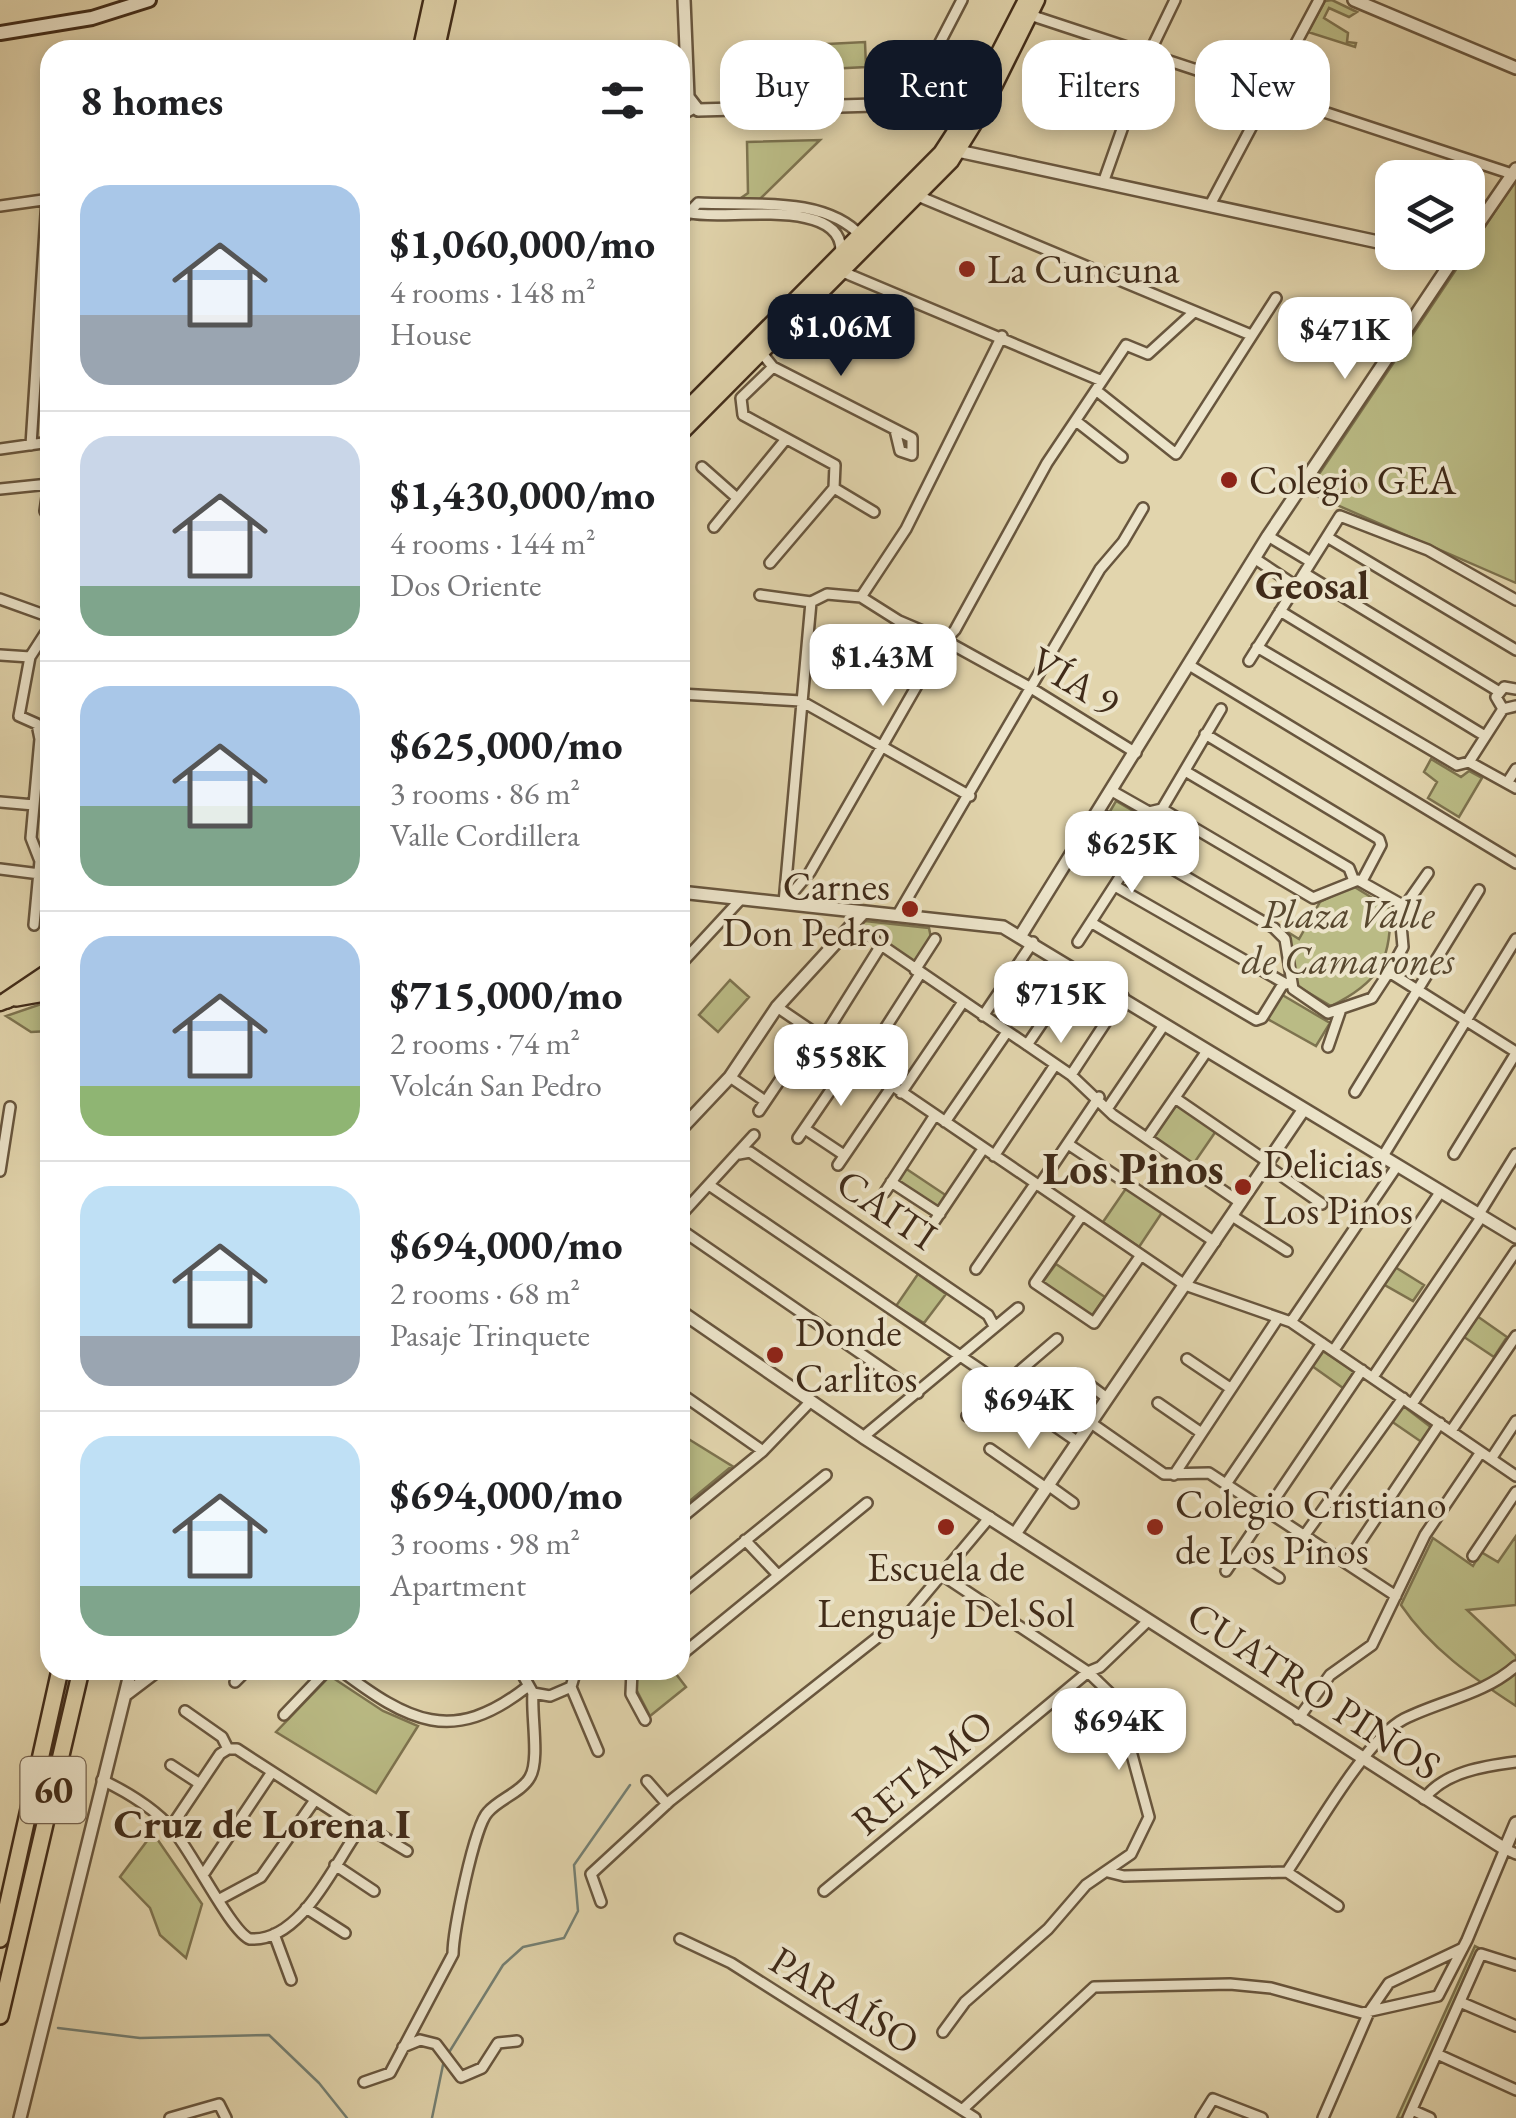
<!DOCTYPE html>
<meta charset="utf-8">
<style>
body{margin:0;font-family:"EB Garamond",serif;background:#f2f2f2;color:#202124;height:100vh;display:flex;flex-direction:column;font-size:38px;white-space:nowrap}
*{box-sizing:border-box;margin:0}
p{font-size:32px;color:#757577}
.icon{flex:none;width:55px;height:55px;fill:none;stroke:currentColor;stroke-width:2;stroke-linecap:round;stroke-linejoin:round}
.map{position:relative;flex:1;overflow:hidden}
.drawer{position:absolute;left:40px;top:40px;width:650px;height:1640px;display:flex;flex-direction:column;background:#fff;border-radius:30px;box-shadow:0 5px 15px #0003}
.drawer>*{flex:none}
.top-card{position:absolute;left:720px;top:40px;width:645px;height:90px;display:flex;gap:20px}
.buttons{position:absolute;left:1375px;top:160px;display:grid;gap:20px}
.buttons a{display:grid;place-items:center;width:110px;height:110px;border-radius:20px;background:#fff;box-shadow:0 5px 15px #0003;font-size:50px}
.price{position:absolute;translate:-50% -85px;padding:0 22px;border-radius:20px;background:#fff;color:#222;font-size:32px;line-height:65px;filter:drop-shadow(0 2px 5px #0008)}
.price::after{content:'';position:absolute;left:50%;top:60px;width:30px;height:22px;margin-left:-15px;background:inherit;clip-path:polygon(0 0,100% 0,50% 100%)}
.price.on{background:#111827;color:#fff}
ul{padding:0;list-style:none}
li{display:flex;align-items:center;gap:30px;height:250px;padding:0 40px}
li+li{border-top:2px solid #e0e0e0}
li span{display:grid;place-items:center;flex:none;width:280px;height:200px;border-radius:30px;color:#555}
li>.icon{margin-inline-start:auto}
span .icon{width:120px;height:120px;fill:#fffc;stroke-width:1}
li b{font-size:42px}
h2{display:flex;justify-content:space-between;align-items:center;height:120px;padding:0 40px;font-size:42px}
.chip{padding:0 35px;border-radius:30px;background:#fff;box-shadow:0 5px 15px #0003;font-size:35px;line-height:90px}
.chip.on{background:#111827;color:#fff}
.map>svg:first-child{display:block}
</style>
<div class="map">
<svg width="1516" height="2118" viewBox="0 0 1516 2118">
<rect width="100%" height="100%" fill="#e2d5ad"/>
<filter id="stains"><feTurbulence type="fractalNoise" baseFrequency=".002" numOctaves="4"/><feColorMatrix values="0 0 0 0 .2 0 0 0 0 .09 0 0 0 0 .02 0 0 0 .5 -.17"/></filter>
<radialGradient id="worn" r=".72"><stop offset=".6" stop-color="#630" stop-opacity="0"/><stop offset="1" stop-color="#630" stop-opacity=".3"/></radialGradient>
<!-- green -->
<path fill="#babb85" stroke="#7d734f" stroke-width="2.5" d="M1332,0L1357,12L1349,17L1329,8L1324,18L1348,33L1347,42L1356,43L1355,47L1308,32L1325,1Z
M865,42L866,67L809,70L808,45Z
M820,140L760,199L738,200L748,193L747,142Z
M1516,180V583L1307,492Z
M1431,759L1461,777L1469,771L1482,778L1459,817L1428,798L1437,782L1424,772Z
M1116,801L1147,819L1162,816L1146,845L1140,832L1109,813Z
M1353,886L1390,909C1392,961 1378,983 1331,1006L1294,984L1286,931L1299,939L1320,902Z
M865,921L929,928L931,938L913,965L859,928Z
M730,980L749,997L718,1032L699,1015Z
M1279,993L1330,1023L1316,1046L1264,1017Z
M50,1001V1031L31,1032L6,1016Z
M1177,1104L1216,1131L1192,1166L1153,1138Z
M905,1168L947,1196L938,1210L897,1182Z
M1127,1187L1163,1211L1139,1247L1103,1222Z
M1056,1264L1105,1297L1091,1317L1042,1283Z
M1395,1267L1424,1285L1413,1301L1383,1284Z
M918,1274L946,1294L924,1323L896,1306Z
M1477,1316L1507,1337L1494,1357L1464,1337Z
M1323,1351L1354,1372L1343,1388L1312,1366Z
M1402,1405L1432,1428L1423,1443L1391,1421Z
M682,1435L732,1466L680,1509V1438Z
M1516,1536V1605L1467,1610L1516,1656V1706C1473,1678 1430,1648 1401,1605L1433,1538L1473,1566L1481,1552L1498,1562Z
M638,1670H673L686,1687L650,1716L636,1689Z
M330,1676L383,1711L418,1726L376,1793L276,1732Z
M153,1833L202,1904L186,1958L160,1935L150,1908L120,1877Z
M1475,1946L1481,1949L1404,2118H1397Z"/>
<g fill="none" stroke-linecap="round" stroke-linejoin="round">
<!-- stream -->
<path stroke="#748074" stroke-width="2.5" d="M58,2028L140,2038L269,2035L319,2083L347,2118
M448,2054L503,1965L523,1947L564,1938L578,1911L574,1865L630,1785
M432,2118L444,2060"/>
<defs>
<path id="minor" d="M1030,15L1512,174
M906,108L962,0
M680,116L694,108
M1103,183L1148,56L1175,0
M918,196L1251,335
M1210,205L1319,0
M0,206L50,199
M690,213C723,221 842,196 841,251
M680,222L698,203C749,206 825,195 862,237
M843,272L1102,381
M761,352L773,367L912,438V455L900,451L895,430
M1097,391L1176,454L1276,298
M1076,421L1122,457
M31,445L47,199
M0,449L50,442
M702,467L737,498
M49,483L45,511L50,520
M834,488L874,512
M0,489L49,484
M714,527L786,439
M1268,536L1311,562
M1327,537L1516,650
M1254,558L1296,586
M770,563L834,488L835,465L743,415L741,398L773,367
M1304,573L1498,691
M760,595L811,602L827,594L861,597L899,621L946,641L1031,688L1136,753
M861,597L906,529L1002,336
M0,599L50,617
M1280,611L1485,736
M1257,647L1457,765L1469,762L1516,788
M0,655L30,657
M1249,661L1340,516L1428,550L1516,600
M1189,665L1516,863
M1516,689L1504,687L1496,697L1503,709L1516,706
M680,694L801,701L970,796
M1205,734L1379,839L1381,845L1362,881
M1469,762L1503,709
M1185,771L1349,868L1354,881
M1507,783L1516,769
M1112,791L1149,812L1162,809L1313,898L1358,880L1399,903L1403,947L1389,972
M0,802L34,805
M1162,809L1221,709
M1098,812L1136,836L1138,849L1274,928L1285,939L1293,989L1328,1013L1372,998L1389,972L1516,1052
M0,869L40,874
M1115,886L1286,984
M784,903L810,872L939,647L955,630L1047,463L1126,345L1148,354L1194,312
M784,903L811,602
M1402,910L1428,873
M897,916L1100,569L1123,542L1143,508
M1092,923L1256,1020L1262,1018L1283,984
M34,925L40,861L31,838L40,739L37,724L19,716L30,657L50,626
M852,925L1071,1075L1113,1115L1241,1203
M1078,942L1138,849
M680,965L741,899
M915,970L935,939
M777,1007L1185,1285L1291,1322L1516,1476
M983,1016L1033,942
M823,1038L880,947
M1027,1045L1078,970
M1328,1047L1340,1012
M861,1066L920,974
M1071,1075L1123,996
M730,1077L765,1101
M1355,1092L1479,890
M901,1093L963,1002
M1175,1098L1268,1162
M1107,1109L1164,1025
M759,1111L813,1031
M945,1122L1007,1032
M805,1129L844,1155
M798,1138L852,1059
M1147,1138L1207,1051
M1068,1144L1215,1242
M739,1154L750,1152L988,1315L994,1326
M1454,1154L1516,1053
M994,1156L1055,1065
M1383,1156L1516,939
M838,1165L892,1086
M1266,1165L1322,1204
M0,1171L10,1107
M891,1182L940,1214
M709,1185L1003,1385
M1039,1186L1099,1097
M885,1192L935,1115
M1479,1214L1516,1154
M1082,1215L1035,1283L1094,1323L1141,1255
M680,1216L754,1135
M1232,1216L1287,1251
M932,1225L983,1149
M680,1229L918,1393
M976,1269L1035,1184
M1291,1322L1397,1166
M1334,1350L1441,1191
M1187,1359L1230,1388
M1075,1374L1107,1398
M1373,1377L1482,1216
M680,1393L763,1451
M1158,1403L1200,1432
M1412,1404L1516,1251
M1036,1413L1078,1442
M967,1416L1057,1339
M1091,1423L1164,1474L1209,1473L1396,1596
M1451,1431L1516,1336
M863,1437L1018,1308
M990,1449L1046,1488
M1491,1459L1516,1421
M1174,1475L1278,1318
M1226,1484L1322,1343
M1048,1485L1073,1503
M680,1519L763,1451L811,1401
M1304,1536L1403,1398
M745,1540L778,1575
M1239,1552L1279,1578
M1473,1556L1516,1492
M1346,1563L1440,1423
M1226,1571L1362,1370
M942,1575L1088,1672L1117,1700L1149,1817L1131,1854L1086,1885L1048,1929L965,2002L943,2032
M680,1594L826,1475
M680,1656L867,1503
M340,1670C408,1721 452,1746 527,1687
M520,1670L533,1693L550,1696L571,1687
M632,1670L631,1694L645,1720
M235,1682L247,1670
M571,1687L598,1751
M571,1687L576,1670
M185,1711L222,1737L228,1749
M284,1715L327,1670
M1298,1719L1330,1675L1372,1645L1425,1535L1481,1452
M228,1749H237L356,1826
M171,1765L200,1784
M102,1780C127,1792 155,1809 173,1830C192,1852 232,1933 250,1939C299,1942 331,1871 354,1837L356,1826
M647,1781L667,1804
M1424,1799C1444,1772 1484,1766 1516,1762
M356,1826L367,1827L407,1851
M171,1827L220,1754L228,1749
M335,1865L374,1891
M205,1872L272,1772
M1108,1872L1124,1876L1287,1872
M1287,1872C1313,1834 1366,1739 1404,1719C1442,1700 1483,1695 1516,1666
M1287,1872L1338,1906
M824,1891L1088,1672L1100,1667L1148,1621
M220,1899L261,1877L315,1800
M601,1902L591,1874L670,1801L911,1611L990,1517
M306,1908L345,1933
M274,1934L291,1980
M680,1939L731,1963L975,2118
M1460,2002L1516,2026
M403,2047L420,2040L436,2044L461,2077L482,2068L498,2043L517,2041
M1437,2054L1516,2090
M364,2082L390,2073L453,1954C453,1932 474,1826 488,1812C499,1799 522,1792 530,1777C540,1760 531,1715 533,1693
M962,2110L1094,1987L1230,1984L1271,1988L1362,2013L1438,1996L1467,1940L1505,1849L1516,1854
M1412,2110L1430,2118
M170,2118L219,2104L226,2118
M1201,2118L1213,2099L1262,2118
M1323,2118L1369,2012L1389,1983L1463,1948
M1408,2118L1481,1954L1516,1965"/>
<path id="tertiary" d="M684,0L688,97L698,110L875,105L940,114L961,125
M1354,0L1516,68
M958,151L1392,245
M1468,239L1516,169
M1424,252L1454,259
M680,892L1003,927L1516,1237
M1021,935L1268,536L1458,252
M680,1130L730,1077L777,1007L864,912
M680,1311L863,1437L1497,1844L1505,1849L1516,1823
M1015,1534L1304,1109
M125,1695L158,1670
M20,2118L131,1670"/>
<path id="secondary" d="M0,33L92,18L149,0"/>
<path id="primary" d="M680,416L941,153L971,107L1026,0
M680,434L951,161L982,111L1037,0
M0,1003L50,983"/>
<path id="motorway" d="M421,50L432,0
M436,50L447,0
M16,998L50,992
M7,1000L50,971
M0,1939L60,1670
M0,2016L81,1670"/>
</defs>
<!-- minor casing -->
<use href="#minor" stroke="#68563e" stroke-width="14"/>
<!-- tertiary casing -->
<use href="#tertiary" stroke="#68563e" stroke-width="16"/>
<!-- secondary casing -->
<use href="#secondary" stroke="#402b19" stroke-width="18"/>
<!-- primary casing -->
<use href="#primary" stroke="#402b19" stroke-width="19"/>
<!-- motorway casing -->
<use href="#motorway" stroke="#402b19" stroke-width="20"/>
<!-- minor -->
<use href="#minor" stroke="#ece4ca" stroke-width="9"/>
<!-- tertiary -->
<use href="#tertiary" stroke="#ece4ca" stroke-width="11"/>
<!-- secondary -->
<use href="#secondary" stroke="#ece4ca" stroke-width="12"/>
<!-- primary -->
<use href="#primary" stroke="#e2d5ad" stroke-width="14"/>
<!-- motorway -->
<use href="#motorway" stroke="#e2d5ad" stroke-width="15"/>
</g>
<!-- markers -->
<g fill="#8f2418" stroke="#ece4ca" stroke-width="4">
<circle cx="967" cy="269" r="10"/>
<circle cx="1229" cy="480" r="10"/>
<circle cx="910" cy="909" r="10"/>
<circle cx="1243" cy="1187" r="10"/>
<circle cx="775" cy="1355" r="10"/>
<circle cx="946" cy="1527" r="10"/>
<circle cx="1155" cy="1527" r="10"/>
</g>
<g text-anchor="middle" stroke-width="8" stroke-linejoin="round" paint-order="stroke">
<!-- shield labels -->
<rect fill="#ece4ca" stroke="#74624e" stroke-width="2.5" x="20.5" y="1757" width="65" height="66" rx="8"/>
<g font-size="38" font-weight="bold" fill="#402b19">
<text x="53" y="1803">60</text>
</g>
<!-- poi labels -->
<g font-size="40" fill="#402b19" stroke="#ece4ca" text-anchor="start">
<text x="987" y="283">La Cuncuna</text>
<text x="1249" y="494">Colegio GEA</text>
<text x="890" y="900" text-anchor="end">Carnes<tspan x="890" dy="46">Don Pedro</tspan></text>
<text x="1263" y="1178">Delicias<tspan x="1263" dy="46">Los Pinos</tspan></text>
<text x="795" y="1346">Donde<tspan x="795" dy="46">Carlitos</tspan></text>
<text x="1175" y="1518">Colegio Cristiano<tspan x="1175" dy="46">de Los Pinos</tspan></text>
<text x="946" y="1581" text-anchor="middle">Escuela de<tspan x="946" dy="46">Lenguaje Del Sol</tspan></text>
</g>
<!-- street labels -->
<g font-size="40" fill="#402b19" stroke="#ece4ca">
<text transform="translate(1075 681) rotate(31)" y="14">VÍA 9</text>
<text transform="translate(887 1209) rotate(34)" y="14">CAITI</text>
<text transform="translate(1314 1690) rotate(33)" y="14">CUATRO PINOS</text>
<text transform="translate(922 1772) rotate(-40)" y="14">RETAMO</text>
<text transform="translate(845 2000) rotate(32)" y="14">PARAÍSO</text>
</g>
<!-- park labels -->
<g font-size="40" font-style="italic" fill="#58482f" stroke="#ece4ca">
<text x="1348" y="928">Plaza Valle<tspan x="1348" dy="46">de Camarones</tspan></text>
</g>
<!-- neighbourhood labels -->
<g font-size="42" font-weight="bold" fill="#402b19" stroke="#ece4ca">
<text x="1312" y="599">Geosal</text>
<text x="262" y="1838">Cruz de Lorena I</text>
</g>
<!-- quarter labels -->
<g font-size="45" font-weight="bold" fill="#402b19" stroke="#ece4ca">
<text x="1133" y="1184">Los Pinos</text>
</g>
</g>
<rect width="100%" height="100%" filter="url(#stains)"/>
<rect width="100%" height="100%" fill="url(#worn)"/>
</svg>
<div class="buttons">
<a><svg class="icon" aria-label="layers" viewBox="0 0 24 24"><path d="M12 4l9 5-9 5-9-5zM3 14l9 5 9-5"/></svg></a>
</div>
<b class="price on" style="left:841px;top:379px">$1.06M</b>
<b class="price" style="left:1345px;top:382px">$471K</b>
<b class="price" style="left:883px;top:709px">$1.43M</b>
<b class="price" style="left:1132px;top:896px">$625K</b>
<b class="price" style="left:1061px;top:1046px">$715K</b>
<b class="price" style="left:841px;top:1109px">$558K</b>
<b class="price" style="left:1029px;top:1452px">$694K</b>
<b class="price" style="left:1119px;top:1773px">$694K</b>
<div class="top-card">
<a class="chip">Buy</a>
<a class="chip on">Rent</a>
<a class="chip">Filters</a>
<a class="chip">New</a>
</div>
<section class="drawer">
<h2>8 homes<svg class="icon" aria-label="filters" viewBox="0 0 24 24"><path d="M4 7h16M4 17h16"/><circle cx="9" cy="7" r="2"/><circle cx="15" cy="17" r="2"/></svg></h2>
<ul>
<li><span style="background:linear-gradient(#a9c7e8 65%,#9aa5b1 0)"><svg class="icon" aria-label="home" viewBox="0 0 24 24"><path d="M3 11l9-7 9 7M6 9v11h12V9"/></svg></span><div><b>$1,060,000/mo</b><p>4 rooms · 148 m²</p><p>House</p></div></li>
<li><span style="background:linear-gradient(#c9d6e8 75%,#7fa58c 0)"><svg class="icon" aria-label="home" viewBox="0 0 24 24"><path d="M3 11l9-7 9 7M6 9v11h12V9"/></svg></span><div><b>$1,430,000/mo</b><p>4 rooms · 144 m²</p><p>Dos Oriente</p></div></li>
<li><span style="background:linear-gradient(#a9c7e8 60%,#7fa58c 0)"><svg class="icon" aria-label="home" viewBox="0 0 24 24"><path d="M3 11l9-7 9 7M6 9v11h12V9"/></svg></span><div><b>$625,000/mo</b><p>3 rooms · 86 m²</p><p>Valle Cordillera</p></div></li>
<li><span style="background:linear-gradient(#a9c7e8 75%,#8fb573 0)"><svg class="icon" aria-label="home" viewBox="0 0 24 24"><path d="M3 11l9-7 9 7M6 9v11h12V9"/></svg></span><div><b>$715,000/mo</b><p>2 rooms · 74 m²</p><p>Volcán San Pedro</p></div></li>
<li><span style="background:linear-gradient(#bfe0f5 75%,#9aa5b1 0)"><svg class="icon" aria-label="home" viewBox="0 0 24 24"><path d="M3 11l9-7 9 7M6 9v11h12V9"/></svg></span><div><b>$694,000/mo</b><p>2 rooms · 68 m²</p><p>Pasaje Trinquete</p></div></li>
<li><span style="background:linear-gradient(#bfe0f5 75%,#7fa58c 0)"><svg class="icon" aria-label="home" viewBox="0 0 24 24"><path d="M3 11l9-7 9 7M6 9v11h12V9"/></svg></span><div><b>$694,000/mo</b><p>3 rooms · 98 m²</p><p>Apartment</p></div></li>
</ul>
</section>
</div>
